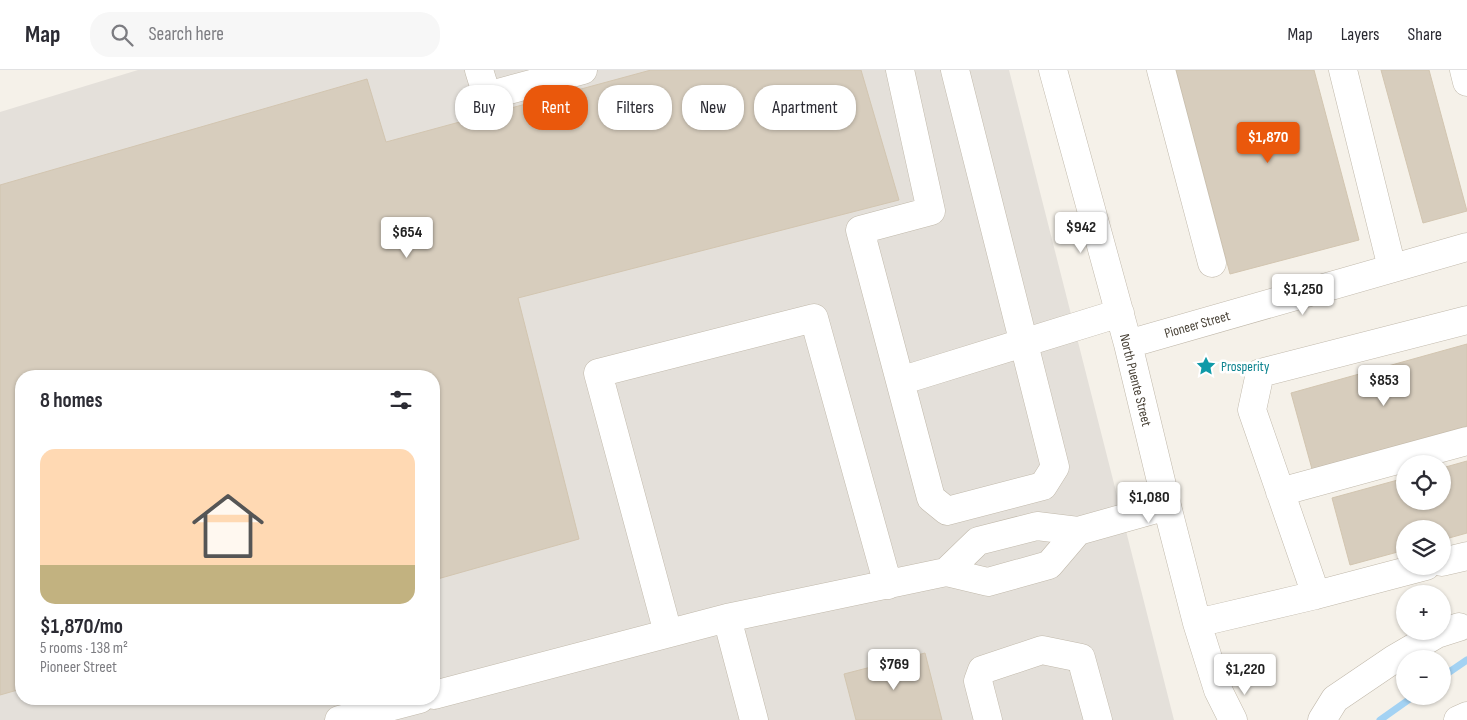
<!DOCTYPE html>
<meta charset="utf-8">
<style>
body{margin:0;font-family:"Sofia Sans Condensed",sans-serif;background:#f7f7f7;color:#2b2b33;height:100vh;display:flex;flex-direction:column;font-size:19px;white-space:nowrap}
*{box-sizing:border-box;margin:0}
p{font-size:16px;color:#7c7c81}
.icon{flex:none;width:28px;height:28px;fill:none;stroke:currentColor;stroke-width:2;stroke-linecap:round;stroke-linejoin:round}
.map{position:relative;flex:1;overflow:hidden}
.details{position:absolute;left:15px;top:300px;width:425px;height:335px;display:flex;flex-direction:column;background:#fff;border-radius:20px;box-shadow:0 1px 4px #0004}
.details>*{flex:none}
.banner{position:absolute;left:455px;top:15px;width:475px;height:45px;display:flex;gap:10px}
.controls{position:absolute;left:1396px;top:385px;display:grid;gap:10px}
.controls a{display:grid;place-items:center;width:55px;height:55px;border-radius:50%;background:#fff;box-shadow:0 1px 4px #0004;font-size:25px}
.price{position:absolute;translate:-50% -42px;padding:0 11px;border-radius:5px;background:#fff;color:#222;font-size:16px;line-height:32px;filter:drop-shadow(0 1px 2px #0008)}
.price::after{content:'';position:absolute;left:50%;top:30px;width:15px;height:11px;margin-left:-8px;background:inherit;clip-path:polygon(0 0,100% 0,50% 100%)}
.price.selected{background:#ea580c;color:#fff}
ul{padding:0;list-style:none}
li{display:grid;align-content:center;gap:10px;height:265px;padding:0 25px}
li+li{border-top:1px solid #e1e1e2}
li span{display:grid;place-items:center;height:155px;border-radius:15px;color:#555}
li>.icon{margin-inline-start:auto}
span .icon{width:90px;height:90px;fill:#fffc;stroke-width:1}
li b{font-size:21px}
h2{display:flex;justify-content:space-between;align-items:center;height:60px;padding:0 25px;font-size:21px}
.chip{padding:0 18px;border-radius:20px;background:#fff;box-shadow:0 1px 4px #0004;font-size:18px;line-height:45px}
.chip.selected{background:#ea580c;color:#fff}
header{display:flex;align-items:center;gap:30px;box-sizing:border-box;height:70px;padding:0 25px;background:#fff;border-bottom:1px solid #e1e1e2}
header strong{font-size:24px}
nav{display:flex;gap:28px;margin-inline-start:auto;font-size:18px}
.search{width:350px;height:45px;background:#f7f7f7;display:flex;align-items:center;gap:12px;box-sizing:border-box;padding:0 18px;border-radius:20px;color:#7c7c81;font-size:19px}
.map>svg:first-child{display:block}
</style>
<header>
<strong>Map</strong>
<div class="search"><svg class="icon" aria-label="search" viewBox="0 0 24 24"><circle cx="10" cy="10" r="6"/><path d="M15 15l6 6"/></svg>Search here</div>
<nav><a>Map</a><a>Layers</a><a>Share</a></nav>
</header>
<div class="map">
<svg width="1467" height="650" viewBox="0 0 1467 650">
<rect width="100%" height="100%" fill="#f5f1e9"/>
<!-- industrial -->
<path fill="#e4e0da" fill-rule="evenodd" d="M138,0H1009L1174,650H0V42ZM21,306H434V629H21Z"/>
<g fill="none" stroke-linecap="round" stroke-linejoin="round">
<!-- stream -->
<path stroke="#a3d2f3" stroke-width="7" d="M1442,607L1467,590
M1380,650L1414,626"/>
</g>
<!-- building -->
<path fill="#d7cdbd" stroke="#d2c5b0" d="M651,0H861L899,130L518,228L579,469L434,510V306H21V619L0,625V115L367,9L386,72Z
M1176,0H1314L1359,170L1230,204Z
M1381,0H1429L1467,141L1423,153Z
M1467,274V356L1312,399L1291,323Z
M1467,391V463L1442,470V459H1405V480L1350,495L1332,428L1405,408V431H1442V398Z
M925,583L942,650H856L844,604Z"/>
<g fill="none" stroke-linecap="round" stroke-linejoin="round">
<defs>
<path id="minor" d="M479,0L487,26L583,0
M900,0L931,141L860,160L900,311
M955,0L1055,397L1043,416L947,441L931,428L900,311L1120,243
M1053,0L1128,274L1167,436L1197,553L1218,620L1233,650
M1161,0L1212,193
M1343,0L1392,198
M1464,0L1467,12
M1128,274L1467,177
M1280,422L1467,371
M1442,492L1467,486
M946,502L978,471L1037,456L1078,461
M1316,525L1252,340L1260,303L1467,250
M727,548L754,650
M1197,553L1316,525L1426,496
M668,563L598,303L814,248L888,515
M434,625L727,548L946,502L988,512L1049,495L1078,461L1167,436
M339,650L420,629
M988,650L978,611L982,600L1042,580L1081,588L1098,650
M1322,650L1335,629L1394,589L1437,564L1459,557
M1458,650L1467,646"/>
</defs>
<!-- minor casing -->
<use href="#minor" stroke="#c1b9ab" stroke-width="29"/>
<!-- minor -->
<use href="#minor" stroke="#fff" stroke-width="28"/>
</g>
<!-- icons -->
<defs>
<symbol id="sight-bare" viewBox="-9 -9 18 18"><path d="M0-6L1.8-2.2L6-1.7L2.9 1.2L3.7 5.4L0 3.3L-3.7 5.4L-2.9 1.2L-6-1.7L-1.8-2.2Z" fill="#0f9aa8" stroke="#fff" stroke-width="2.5" paint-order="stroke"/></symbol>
</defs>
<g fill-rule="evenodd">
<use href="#sight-bare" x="1192" y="282" width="28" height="28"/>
</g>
<g text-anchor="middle" stroke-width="5" stroke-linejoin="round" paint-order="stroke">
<!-- street labels -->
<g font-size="14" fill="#494237" stroke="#fff">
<text transform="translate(1197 254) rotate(-16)" y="5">Pioneer Street</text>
<text transform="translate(1136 310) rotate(76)" y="5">North Puente Street</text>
</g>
<!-- culture labels -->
<g font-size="14" fill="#0d838f" stroke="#fff" text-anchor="start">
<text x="1221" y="301">Prosperity</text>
</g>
</g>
</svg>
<div class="controls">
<a><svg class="icon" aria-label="locate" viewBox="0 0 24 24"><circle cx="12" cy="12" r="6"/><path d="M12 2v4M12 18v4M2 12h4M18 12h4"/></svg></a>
<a><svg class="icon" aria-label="layers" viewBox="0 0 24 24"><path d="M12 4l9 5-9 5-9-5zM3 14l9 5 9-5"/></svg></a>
<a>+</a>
<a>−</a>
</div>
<b class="price selected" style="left:1268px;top:94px">$1,870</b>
<b class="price" style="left:1081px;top:184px">$942</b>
<b class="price" style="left:407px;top:189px">$654</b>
<b class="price" style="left:1303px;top:246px">$1,250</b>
<b class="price" style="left:1384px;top:337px">$853</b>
<b class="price" style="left:1149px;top:454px">$1,080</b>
<b class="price" style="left:894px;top:621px">$769</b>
<b class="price" style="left:1245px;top:626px">$1,220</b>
<div class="banner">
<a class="chip">Buy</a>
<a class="chip selected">Rent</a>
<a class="chip">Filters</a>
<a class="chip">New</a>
<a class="chip">Apartment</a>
</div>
<section class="details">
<h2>8 homes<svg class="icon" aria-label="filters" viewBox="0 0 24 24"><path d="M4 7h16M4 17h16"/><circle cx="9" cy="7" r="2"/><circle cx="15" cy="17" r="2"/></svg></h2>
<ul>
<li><span style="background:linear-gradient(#ffd9b3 75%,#c2b280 0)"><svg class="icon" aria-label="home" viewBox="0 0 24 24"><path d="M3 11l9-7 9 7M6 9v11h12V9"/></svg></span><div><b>$1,870/mo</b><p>5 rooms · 138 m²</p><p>Pioneer Street</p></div></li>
</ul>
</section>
</div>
